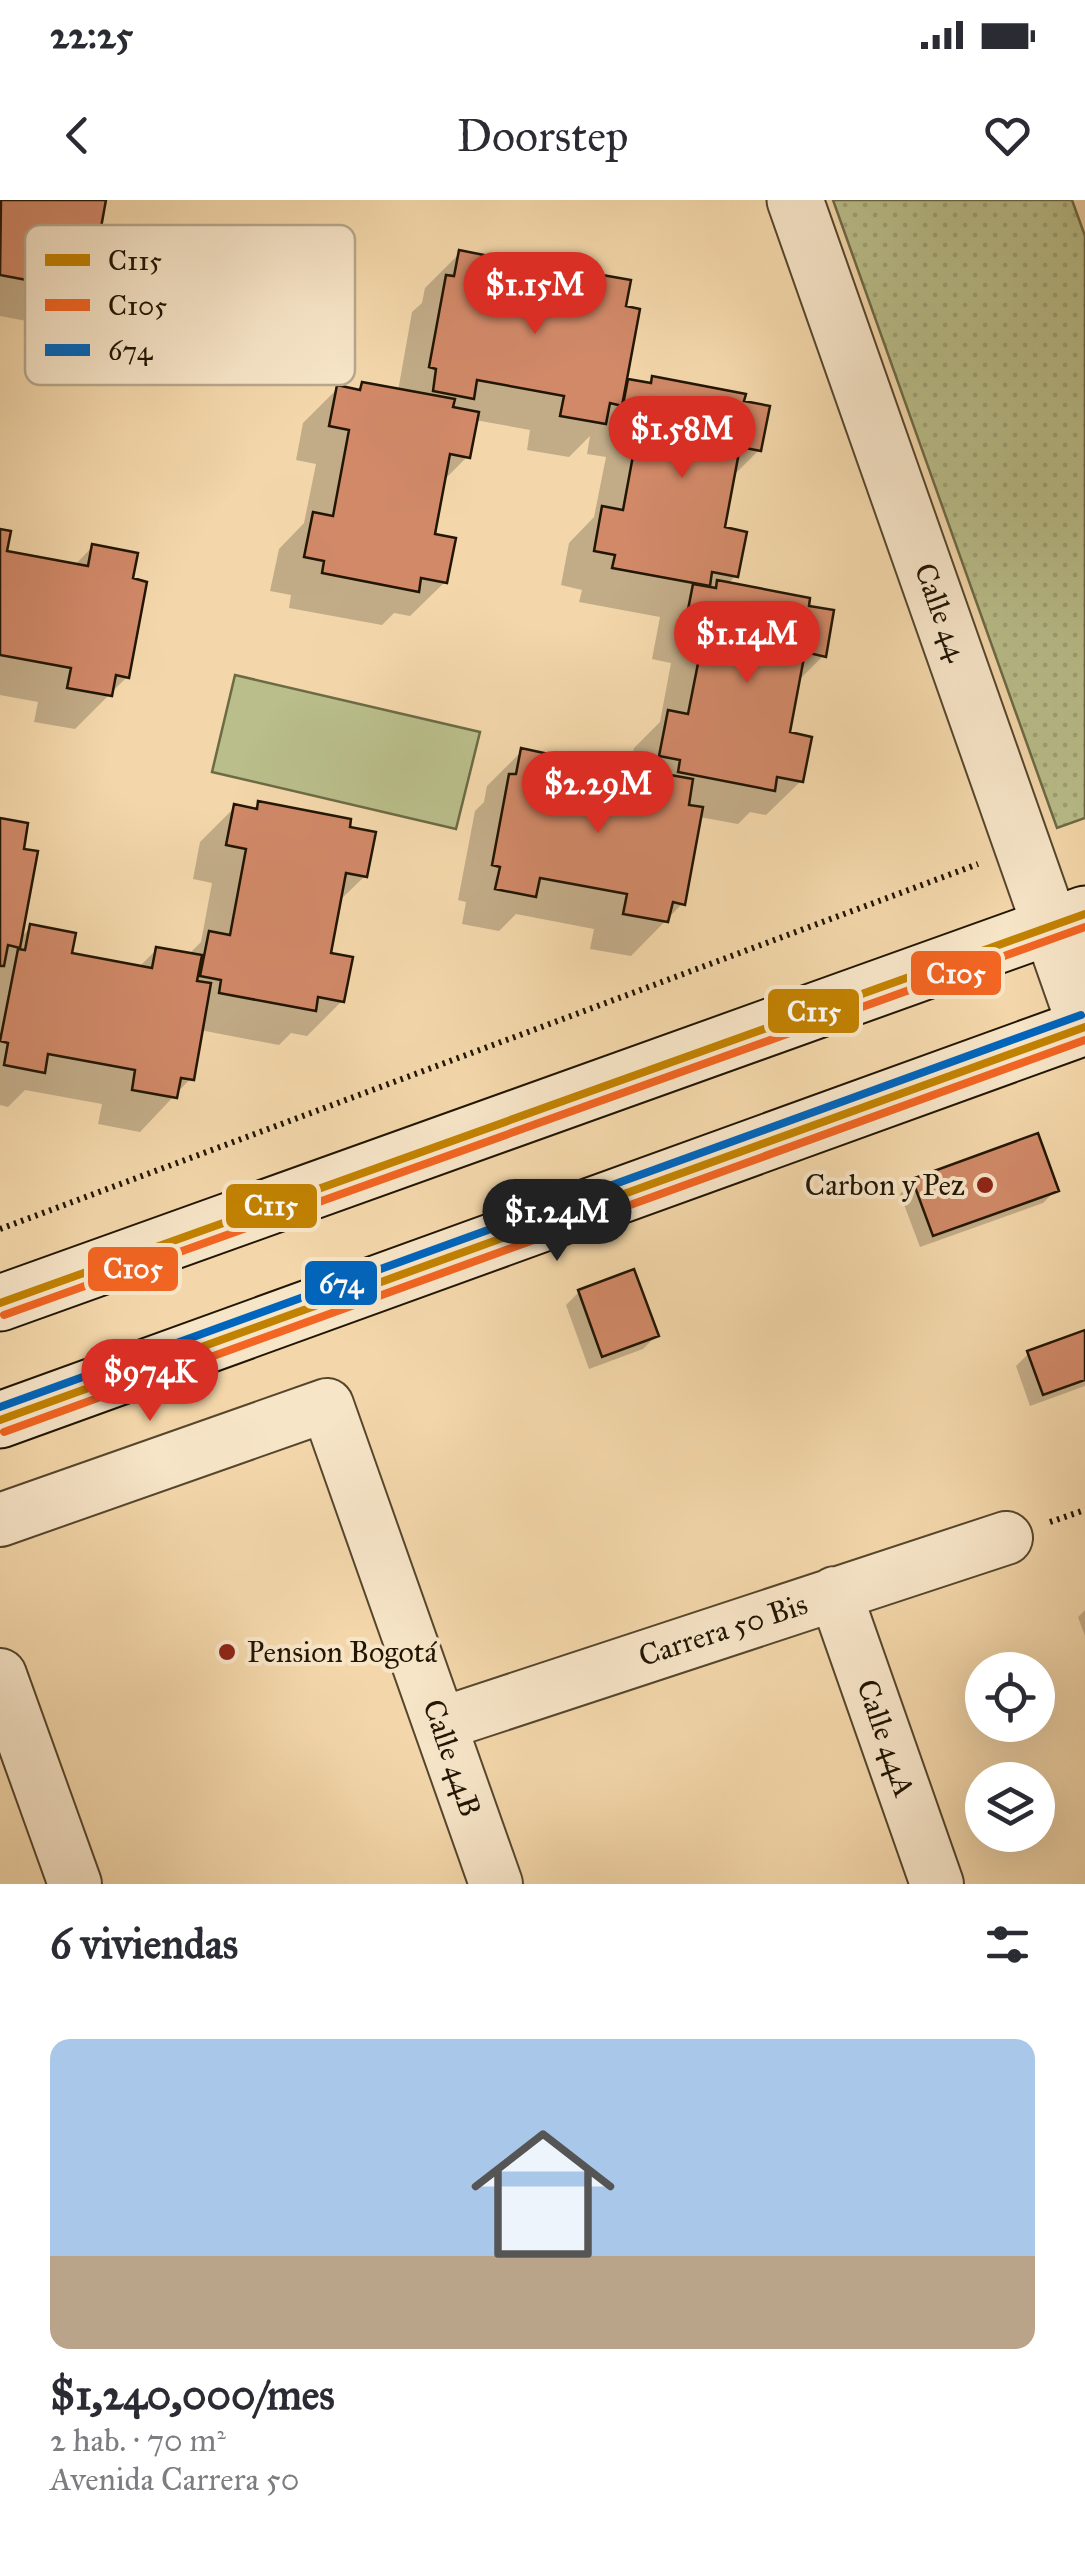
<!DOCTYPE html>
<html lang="es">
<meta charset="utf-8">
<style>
body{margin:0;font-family:"IM FELL Great Primer",serif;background:#f7f7f7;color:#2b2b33;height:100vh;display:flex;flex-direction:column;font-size:38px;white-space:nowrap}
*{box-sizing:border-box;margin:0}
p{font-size:32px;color:#7c7c81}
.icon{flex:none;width:55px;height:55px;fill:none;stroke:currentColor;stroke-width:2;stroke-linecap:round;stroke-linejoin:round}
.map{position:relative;height:1684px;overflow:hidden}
.panel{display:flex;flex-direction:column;background:#fff;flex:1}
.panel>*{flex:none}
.tools{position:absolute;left:965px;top:1452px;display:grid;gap:20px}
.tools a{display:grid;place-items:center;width:90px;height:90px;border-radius:50%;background:#fff;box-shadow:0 10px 40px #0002;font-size:50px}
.price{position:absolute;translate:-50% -85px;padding:0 22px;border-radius:35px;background:#d93025;color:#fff;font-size:32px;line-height:65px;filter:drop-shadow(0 2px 5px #0008)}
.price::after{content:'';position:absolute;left:50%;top:60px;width:30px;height:22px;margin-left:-15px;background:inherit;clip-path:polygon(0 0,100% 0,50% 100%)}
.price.active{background:#222;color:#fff}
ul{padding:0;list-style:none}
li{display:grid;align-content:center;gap:20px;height:530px;padding:0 50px}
li span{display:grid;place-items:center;height:310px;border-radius:20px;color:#555}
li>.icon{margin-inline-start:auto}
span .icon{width:180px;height:180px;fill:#fffc;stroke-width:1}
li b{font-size:42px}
h2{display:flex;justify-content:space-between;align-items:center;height:120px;padding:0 50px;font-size:42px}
.status{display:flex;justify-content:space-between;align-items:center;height:70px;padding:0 50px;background:#fff;direction:ltr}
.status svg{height:28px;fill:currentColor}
header{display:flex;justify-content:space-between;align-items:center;height:130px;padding:0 50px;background:#fff;font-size:45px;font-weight:600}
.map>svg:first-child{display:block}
</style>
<div class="status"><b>22:25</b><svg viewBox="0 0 49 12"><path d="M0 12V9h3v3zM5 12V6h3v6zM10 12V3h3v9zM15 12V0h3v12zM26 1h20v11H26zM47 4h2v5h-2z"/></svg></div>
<header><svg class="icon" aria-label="back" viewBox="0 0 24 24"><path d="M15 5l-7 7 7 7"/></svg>Doorstep<svg class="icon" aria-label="heart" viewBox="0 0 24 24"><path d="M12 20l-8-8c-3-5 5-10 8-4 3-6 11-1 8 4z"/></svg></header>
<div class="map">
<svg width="1085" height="1684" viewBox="0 0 1085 1684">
<defs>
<pattern id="grass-dots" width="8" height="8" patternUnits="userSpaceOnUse" patternTransform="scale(2.5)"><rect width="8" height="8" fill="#b9be8a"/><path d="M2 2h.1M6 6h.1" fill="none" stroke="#9fa275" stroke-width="1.8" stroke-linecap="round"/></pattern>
</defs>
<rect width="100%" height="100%" fill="#f3d7aa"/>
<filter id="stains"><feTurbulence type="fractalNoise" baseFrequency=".002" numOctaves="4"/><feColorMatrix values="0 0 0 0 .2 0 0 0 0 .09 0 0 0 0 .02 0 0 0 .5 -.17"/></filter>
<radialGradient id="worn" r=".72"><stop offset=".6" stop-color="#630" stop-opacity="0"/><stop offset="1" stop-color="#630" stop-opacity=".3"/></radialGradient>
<!-- grass -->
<path fill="url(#grass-dots)" stroke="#6d6a46" stroke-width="2.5" d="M833,0H1072L1085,36V618L1057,628Z"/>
<!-- garden -->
<path fill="#b9be8a" stroke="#6d6a46" stroke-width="2.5" d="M235,475L480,532L456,629L212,572Z"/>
<!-- shadow -->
<path fill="#0003" d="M0,0H104L97,35L111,81L76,116L60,113L48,125L0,116Z
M460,53L498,81L567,94L586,75L623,108L625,181L646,185L653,178L741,203L759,250L732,277L722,329L736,375L727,385L806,408L824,455L797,482L787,534L801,581L766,615L750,612L738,624L699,617L683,703L631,756L590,749L594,729L516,714L499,731L462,724L466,702L458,700L475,611L484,602L487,586L522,551L560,580L625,591L634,548L660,522L671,463L652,459L660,417L579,402L582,390L561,385L569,343L594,317L606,257L587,254L590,236L569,257L527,250L530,230L475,220L468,256L442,282L432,336L445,382L410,416L394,413L382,425L289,408L291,395L270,391L279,349L304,323L316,264L296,260L303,223L338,188L356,191L363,184L398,191L412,112L422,103L425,88Z
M0,331L4,353L74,366L92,347L130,380L127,477L75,529L34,522L38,502L0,495Z
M259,603L347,629L365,676L338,702L328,755L342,801L307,836L291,833L279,845L200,830L191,878L140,932L98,924L102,904L25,890L8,907L0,905V620L19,739L31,727L69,755L138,768L157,749L188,755L201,742L212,683L193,679L200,642L235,607L252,610Z
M913,981L1056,990L1043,1003L920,1047L900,994Z
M579,1092L656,1136L643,1149L589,1169L566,1105Z
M1085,1133V1186L1030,1206L1016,1166L1029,1153Z
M1085,1410V1436L1078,1417Z"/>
<!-- building -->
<path fill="#d18968" stroke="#211503" stroke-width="2.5" d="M1,0H106L100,33L122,37L113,82L87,77L85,91L0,75Z
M459,50L504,59L500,79L581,94L585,72L631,80L626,106L640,109L622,206L610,203L606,224L560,216L564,196L477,180L474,199L433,191L436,169L429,167L446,75L454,76Z
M652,176L746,194L744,201L770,206L761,251L740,247L725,327L747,332L738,377L712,372L710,386L612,368L615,355L594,351L602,306L623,310L639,223L620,220L628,179L651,183Z
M362,182L455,199L453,207L479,212L470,258L450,254L435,334L456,338L447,383L421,378L419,392L322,373L324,361L304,357L313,312L333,316L349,230L329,226L337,185L360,190Z
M0,329L11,331L7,351L88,366L92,344L138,353L133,378L147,382L129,478L116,475L112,496L67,488L71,468L0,455Z
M717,380L810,398L809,406L834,410L826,457L805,452L790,532L812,537L803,582L777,577L775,591L678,572L680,560L659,556L668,510L688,514L705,428L685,425L693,384L716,388Z
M521,548L567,558L563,578L643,592L648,571L693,579L689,605L703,607L685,705L673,702L668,722L623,714L627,694L540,678L536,697L495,689L500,667L492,665L509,574H516Z
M258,601L351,619L350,627L376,632L367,677L346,673L331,753L353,757L344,802L318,797L316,811L219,793L221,780L200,776L209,731L230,735L246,649L226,645L234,604L257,609Z
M0,618L28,623L24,649L38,651L20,748L8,745L4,766H0Z
M30,724L76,733L72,753L152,768L156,747L202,755L197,781L211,783L194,880L181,878L177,898L132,890L135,870L48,854L45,873L4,865L8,843L0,841L18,749L25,750Z
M1038,933L1059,991L933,1036L912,979Z
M634,1069L659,1136L602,1157L578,1090Z
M1085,1130V1180L1043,1195L1027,1151Z"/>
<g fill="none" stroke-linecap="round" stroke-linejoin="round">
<defs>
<path id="minor" d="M0,1320L327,1205L496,1684
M835,1393L937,1684
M0,1475L75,1684
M441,1524L1006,1338"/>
<path id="tertiary" d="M795,0L1085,824"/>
<path id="secondary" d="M0,1103L1085,714
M0,1220L1085,827"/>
</defs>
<!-- minor casing -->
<use href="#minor" stroke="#56462d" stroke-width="56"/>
<!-- tertiary casing -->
<use href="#tertiary" stroke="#56462d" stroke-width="59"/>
<!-- secondary casing -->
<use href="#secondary" stroke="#211503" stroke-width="59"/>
<!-- path -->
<path stroke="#211503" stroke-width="6" stroke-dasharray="2.5 5" stroke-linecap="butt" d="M0,1029L978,664
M1050,1322L1085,1310"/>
<!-- minor -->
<use href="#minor" stroke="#f7e5c8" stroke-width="52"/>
<!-- tertiary -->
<use href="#tertiary" stroke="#f7e5c8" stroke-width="55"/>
<!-- secondary -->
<use href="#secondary" stroke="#f7e5c8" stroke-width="55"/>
<defs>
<path id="bus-1" d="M0,1103L1085,714
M0,1220L1085,827"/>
<path id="bus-2" d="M4,1115L1085,727
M4,1232L1085,840"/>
<path id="bus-3" d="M0,1207L1081,815"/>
</defs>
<!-- bus-1 casing -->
<use href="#bus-1" stroke="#f7e5c8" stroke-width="15"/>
<!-- bus-2 casing -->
<use href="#bus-2" stroke="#f7e5c8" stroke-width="15"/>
<!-- bus-3 casing -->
<use href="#bus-3" stroke="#f7e5c8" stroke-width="15"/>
<!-- bus-1 -->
<use href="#bus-1" stroke="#c28201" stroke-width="8"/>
<!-- bus-2 -->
<use href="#bus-2" stroke="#f26522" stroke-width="8"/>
<!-- bus-3 -->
<use href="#bus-3" stroke="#0065bd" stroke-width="8"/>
</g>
<!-- markers -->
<g fill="#8f2418" stroke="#f7e5c8" stroke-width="4">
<circle cx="985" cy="985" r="10"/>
<circle cx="227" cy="1452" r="10"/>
</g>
<g text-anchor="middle" stroke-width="8" stroke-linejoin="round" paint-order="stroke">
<!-- street labels -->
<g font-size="30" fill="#211503" stroke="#f7e5c8">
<text transform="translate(941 412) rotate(70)" y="10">Calle 44</text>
<text transform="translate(723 1430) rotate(-18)" y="10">Carrera 50 Bis</text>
<text transform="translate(886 1538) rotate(71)" y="10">Calle 44A</text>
<text transform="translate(452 1558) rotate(71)" y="10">Calle 44B</text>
</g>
<!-- poi labels -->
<g font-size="30" fill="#211503" stroke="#f7e5c8" text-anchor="end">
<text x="965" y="995">Carbon y Pez</text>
<text x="247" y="1462" text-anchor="start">Pension Bogotá</text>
</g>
</g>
<!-- legend -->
<rect x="25" y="25" width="330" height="160" rx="15" fill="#f7e5c8" stroke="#b7a78d" stroke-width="2.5"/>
<rect x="45" y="54" width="45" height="12" fill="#c28201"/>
<rect x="45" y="99" width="45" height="12" fill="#f26522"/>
<rect x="45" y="144" width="45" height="12" fill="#0065bd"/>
<g font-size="28" fill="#211503">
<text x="108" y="70">C115</text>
<text x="108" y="115">C105</text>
<text x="108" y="160">674</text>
</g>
<g stroke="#f7e5c8" stroke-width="4">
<rect x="909" y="749" width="94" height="48" rx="10" fill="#f26522"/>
<rect x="766" y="787" width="95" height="48" rx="10" fill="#c28201"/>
<rect x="224" y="982" width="95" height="48" rx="10" fill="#c28201"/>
<rect x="86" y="1045" width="94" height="48" rx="10" fill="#f26522"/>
<rect x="303" y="1059" width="76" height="48" rx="10" fill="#0065bd"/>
</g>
<g font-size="28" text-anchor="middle" font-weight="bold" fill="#fff">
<text x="956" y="783">C105</text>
<text x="814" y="821">C115</text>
<text x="271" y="1015">C115</text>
<text x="133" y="1078">C105</text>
<text x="341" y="1093">674</text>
</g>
<rect width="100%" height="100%" filter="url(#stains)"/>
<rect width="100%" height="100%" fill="url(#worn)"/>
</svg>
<div class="tools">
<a><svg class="icon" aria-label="locate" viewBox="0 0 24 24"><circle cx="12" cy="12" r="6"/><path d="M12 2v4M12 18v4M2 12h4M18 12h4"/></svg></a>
<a><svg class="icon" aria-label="layers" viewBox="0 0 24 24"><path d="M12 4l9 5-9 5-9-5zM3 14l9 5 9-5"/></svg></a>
</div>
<b class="price" style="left:535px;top:137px">$1.15M</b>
<b class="price" style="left:682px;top:281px">$1.58M</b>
<b class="price" style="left:747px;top:486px">$1.14M</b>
<b class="price" style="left:598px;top:636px">$2.29M</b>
<b class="price active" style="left:557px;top:1064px">$1.24M</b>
<b class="price" style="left:150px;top:1224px">$974K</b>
</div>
<section class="panel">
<h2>6 viviendas<svg class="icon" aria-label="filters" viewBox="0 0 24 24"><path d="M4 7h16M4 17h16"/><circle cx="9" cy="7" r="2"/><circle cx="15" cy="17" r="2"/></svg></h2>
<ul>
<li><span style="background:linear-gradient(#a9c7e8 70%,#b9a48a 0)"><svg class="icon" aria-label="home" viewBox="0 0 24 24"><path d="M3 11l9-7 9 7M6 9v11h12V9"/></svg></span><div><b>$1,240,000/mes</b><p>2 hab. · 70 m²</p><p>Avenida Carrera 50</p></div></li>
</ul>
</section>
